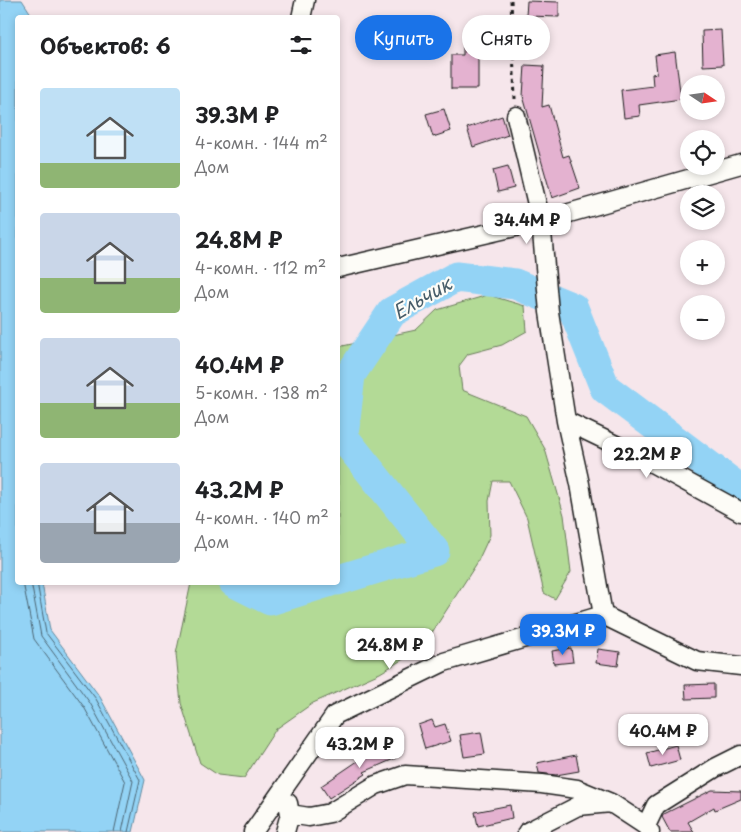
<!DOCTYPE html>
<html lang="ru">
<meta charset="utf-8">
<style>
body{margin:0;font-family:"Playpen Sans",sans-serif;background:#f2f2f2;color:#202124;height:100vh;display:flex;flex-direction:column;font-size:19px;white-space:nowrap}
*{box-sizing:border-box;margin:0}
p{font-size:16px;color:#757577}
.icon{flex:none;width:28px;height:28px;fill:none;stroke:currentColor;stroke-width:2;stroke-linecap:round;stroke-linejoin:round}
.map{position:relative;flex:1;overflow:hidden}
.side{position:absolute;left:15px;top:15px;width:325px;height:570px;display:flex;flex-direction:column;background:#fff;border-radius:5px;box-shadow:0 2px 8px #0003}
.side>*{flex:none}
.hud{position:absolute;left:355px;top:15px;width:310px;height:45px;display:flex;gap:10px}
.needle{width:32px;rotate:103deg}
.controls{position:absolute;left:680px;top:75px;display:grid;gap:10px}
.controls a{display:grid;place-items:center;width:45px;height:45px;border-radius:50%;background:#fff;box-shadow:0 2px 8px #0003;font-size:25px}
.price{position:absolute;translate:-50% -42px;padding:0 11px;border-radius:10px;background:#fff;color:#222;font-size:16px;line-height:32px;filter:drop-shadow(0 1px 2px #0008)}
.price::after{content:'';position:absolute;left:50%;top:30px;width:15px;height:11px;margin-left:-8px;background:inherit;clip-path:polygon(0 0,100% 0,50% 100%)}
.price.current{background:#1a73e8;color:#fff}
ul{padding:0;list-style:none}
li{display:flex;align-items:center;gap:15px;height:125px;padding:0 25px}
li span{display:grid;place-items:center;flex:none;width:140px;height:100px;border-radius:5px;color:#555}
li>.icon{margin-inline-start:auto}
span .icon{width:60px;height:60px;fill:#fffc;stroke-width:1}
li b{font-size:21px}
h2{display:flex;justify-content:space-between;align-items:center;height:60px;padding:0 25px;font-size:21px}
.tag{padding:0 18px;border-radius:22px;background:#fff;box-shadow:0 2px 8px #0003;font-size:18px;line-height:45px}
.tag.current{background:#1a73e8;color:#fff}
.map>svg:first-child{display:block}
</style>
<div class="map">
<svg width="741" height="832" viewBox="0 0 741 832">
<rect width="100%" height="100%" fill="#f6e6eb"/>
<filter id="ink" filterUnits="userSpaceOnUse"><feTurbulence type="fractalNoise" baseFrequency=".02" numOctaves="2"/><feDisplacementMap in="SourceGraphic" scale="10" xChannelSelector="R" yChannelSelector="G"/><feConvolveMatrix kernelMatrix="1 2 1 2 8 2 1 2 1" color-interpolation-filters="sRGB"/></filter>
<g filter="url(#ink)">
<!-- green -->
<path fill="#b3da96" stroke="#687b59" d="M488,295L525,306L527,331L502,345L468,354L459,366L462,390L526,416L545,449L564,515L571,572L555,599L544,593L527,518L509,481H493L489,501L490,535L477,563L422,648L380,673L313,703L276,729L244,778L218,775L200,763L181,703L176,654L191,583L338,582V347L416,330L437,310Z"/>
<!-- water -->
<path fill="#93d3f5" stroke="#638a9e" d="M0,0H22L33,17L18,18V582L42,583L50,630L100,697L145,780L133,832H0Z"/>
<g fill="none" stroke-linecap="round" stroke-linejoin="round">
<!-- shore -->
<path stroke="#4c6573" stroke-width="1" d="M23,582L34,639L84,707L125,782L114,832
M31,582L41,636L90,703L133,781L122,832
M37,582L46,633L96,699L140,780L128,832"/>
<!-- river -->
<path stroke="#93d3f5" stroke-width="31" d="M338,580L434,551L343,437L350,375L392,312L456,277L515,284L573,308L605,388L741,490
M234,582L270,600L328,582"/>
</g>
<!-- building -->
<path fill="#e4b2d0" stroke="#1c1c1c" d="M527,1L559,2V17L526,16Z
M721,30L723,65L703,66L702,31Z
M463,45H478V89H451V55H463Z
M675,52L681,99L639,105L640,116L624,118L621,90L653,86L652,74L657,73L655,55Z
M525,65L544,66L542,107L549,105L563,157L569,155L580,188L552,198L523,96Z
M444,109L451,131L433,137L426,114Z
M502,116L508,135L473,147L467,128Z
M508,166L514,188L498,192L493,170Z
M571,648L573,662L554,664L552,651Z
M598,649L620,652L618,666L596,663Z
M714,684V698L686,699L685,685Z
M432,720L435,727L445,724L451,741L425,749L418,725Z
M481,732L485,754L464,757L460,735Z
M388,740L396,758L364,772L366,774L329,798L321,786L374,750L373,746Z
M676,745L680,760L651,768L647,753Z
M576,755L579,771L556,775L539,773L537,763Z
M712,790L741,791V799L715,810L714,807L688,822L694,832H670L662,817L664,814Z
M510,805L512,818L478,826L475,812Z"/>
<g fill="none" stroke-linecap="round" stroke-linejoin="round">
<defs>
<path id="minor" d="M301,18L305,0
M516,116L541,221L549,312L566,421L580,484L603,615L697,661L741,666
M338,268L541,221L741,164
M566,421L643,458L741,512
M290,814L309,817L330,813L376,785L405,775L542,784L577,789L611,803
M646,826L656,805L715,768L741,755
M253,832L335,715L444,662L603,615
M285,832L290,814L288,803
M527,832L578,806L611,803L646,826L650,832"/>
</defs>
<!-- minor casing -->
<use href="#minor" stroke="#1c1c1c" stroke-width="21"/>
<!-- path -->
<path stroke="#1c1c1c" stroke-width="3" stroke-dasharray="4 4" stroke-linecap="butt" d="M511,0L515,99"/>
<!-- minor -->
<use href="#minor" stroke="#fdfcf7" stroke-width="18"/>
</g>
</g>
<g text-anchor="middle" stroke-width="4.5" stroke-linejoin="round" paint-order="stroke">
<!-- water labels -->
<g font-size="19" font-style="italic" fill="#465c68" stroke="#fdfcf7">
<text transform="translate(422 298) rotate(-30)" y="7">Ельчик</text>
</g>
</g>
</svg>
<div class="controls">
<a><svg class="needle" viewBox="-14 -14 28 28"><path d="M0-13l5 13h-10z" fill="#e53935"/><path d="M0 13l5-13h-10z" fill="#757577"/></svg></a>
<a><svg class="icon" aria-label="locate" viewBox="0 0 24 24"><circle cx="12" cy="12" r="6"/><path d="M12 2v4M12 18v4M2 12h4M18 12h4"/></svg></a>
<a><svg class="icon" aria-label="layers" viewBox="0 0 24 24"><path d="M12 4l9 5-9 5-9-5zM3 14l9 5 9-5"/></svg></a>
<a>+</a>
<a>−</a>
</div>
<b class="price" style="left:527px;top:245px">34.4M ₽</b>
<b class="price" style="left:647px;top:479px">22.2M ₽</b>
<b class="price current" style="left:563px;top:656px">39.3M ₽</b>
<b class="price" style="left:390px;top:670px">24.8M ₽</b>
<b class="price" style="left:663px;top:756px">40.4M ₽</b>
<b class="price" style="left:360px;top:769px">43.2M ₽</b>
<div class="hud">
<a class="tag current">Купить</a>
<a class="tag">Снять</a>
</div>
<section class="side">
<h2>Объектов: 6<svg class="icon" aria-label="filters" viewBox="0 0 24 24"><path d="M4 7h16M4 17h16"/><circle cx="9" cy="7" r="2"/><circle cx="15" cy="17" r="2"/></svg></h2>
<ul>
<li><span style="background:linear-gradient(#bfe0f5 75%,#8fb573 0)"><svg class="icon" aria-label="home" viewBox="0 0 24 24"><path d="M3 11l9-7 9 7M6 9v11h12V9"/></svg></span><div><b>39.3M ₽</b><p>4-комн. · 144 m²</p><p>Дом</p></div></li>
<li><span style="background:linear-gradient(#c9d6e8 65%,#8fb573 0)"><svg class="icon" aria-label="home" viewBox="0 0 24 24"><path d="M3 11l9-7 9 7M6 9v11h12V9"/></svg></span><div><b>24.8M ₽</b><p>4-комн. · 112 m²</p><p>Дом</p></div></li>
<li><span style="background:linear-gradient(#c9d6e8 65%,#8fb573 0)"><svg class="icon" aria-label="home" viewBox="0 0 24 24"><path d="M3 11l9-7 9 7M6 9v11h12V9"/></svg></span><div><b>40.4M ₽</b><p>5-комн. · 138 m²</p><p>Дом</p></div></li>
<li><span style="background:linear-gradient(#c9d6e8 60%,#9aa5b1 0)"><svg class="icon" aria-label="home" viewBox="0 0 24 24"><path d="M3 11l9-7 9 7M6 9v11h12V9"/></svg></span><div><b>43.2M ₽</b><p>4-комн. · 140 m²</p><p>Дом</p></div></li>
</ul>
</section>
</div>
